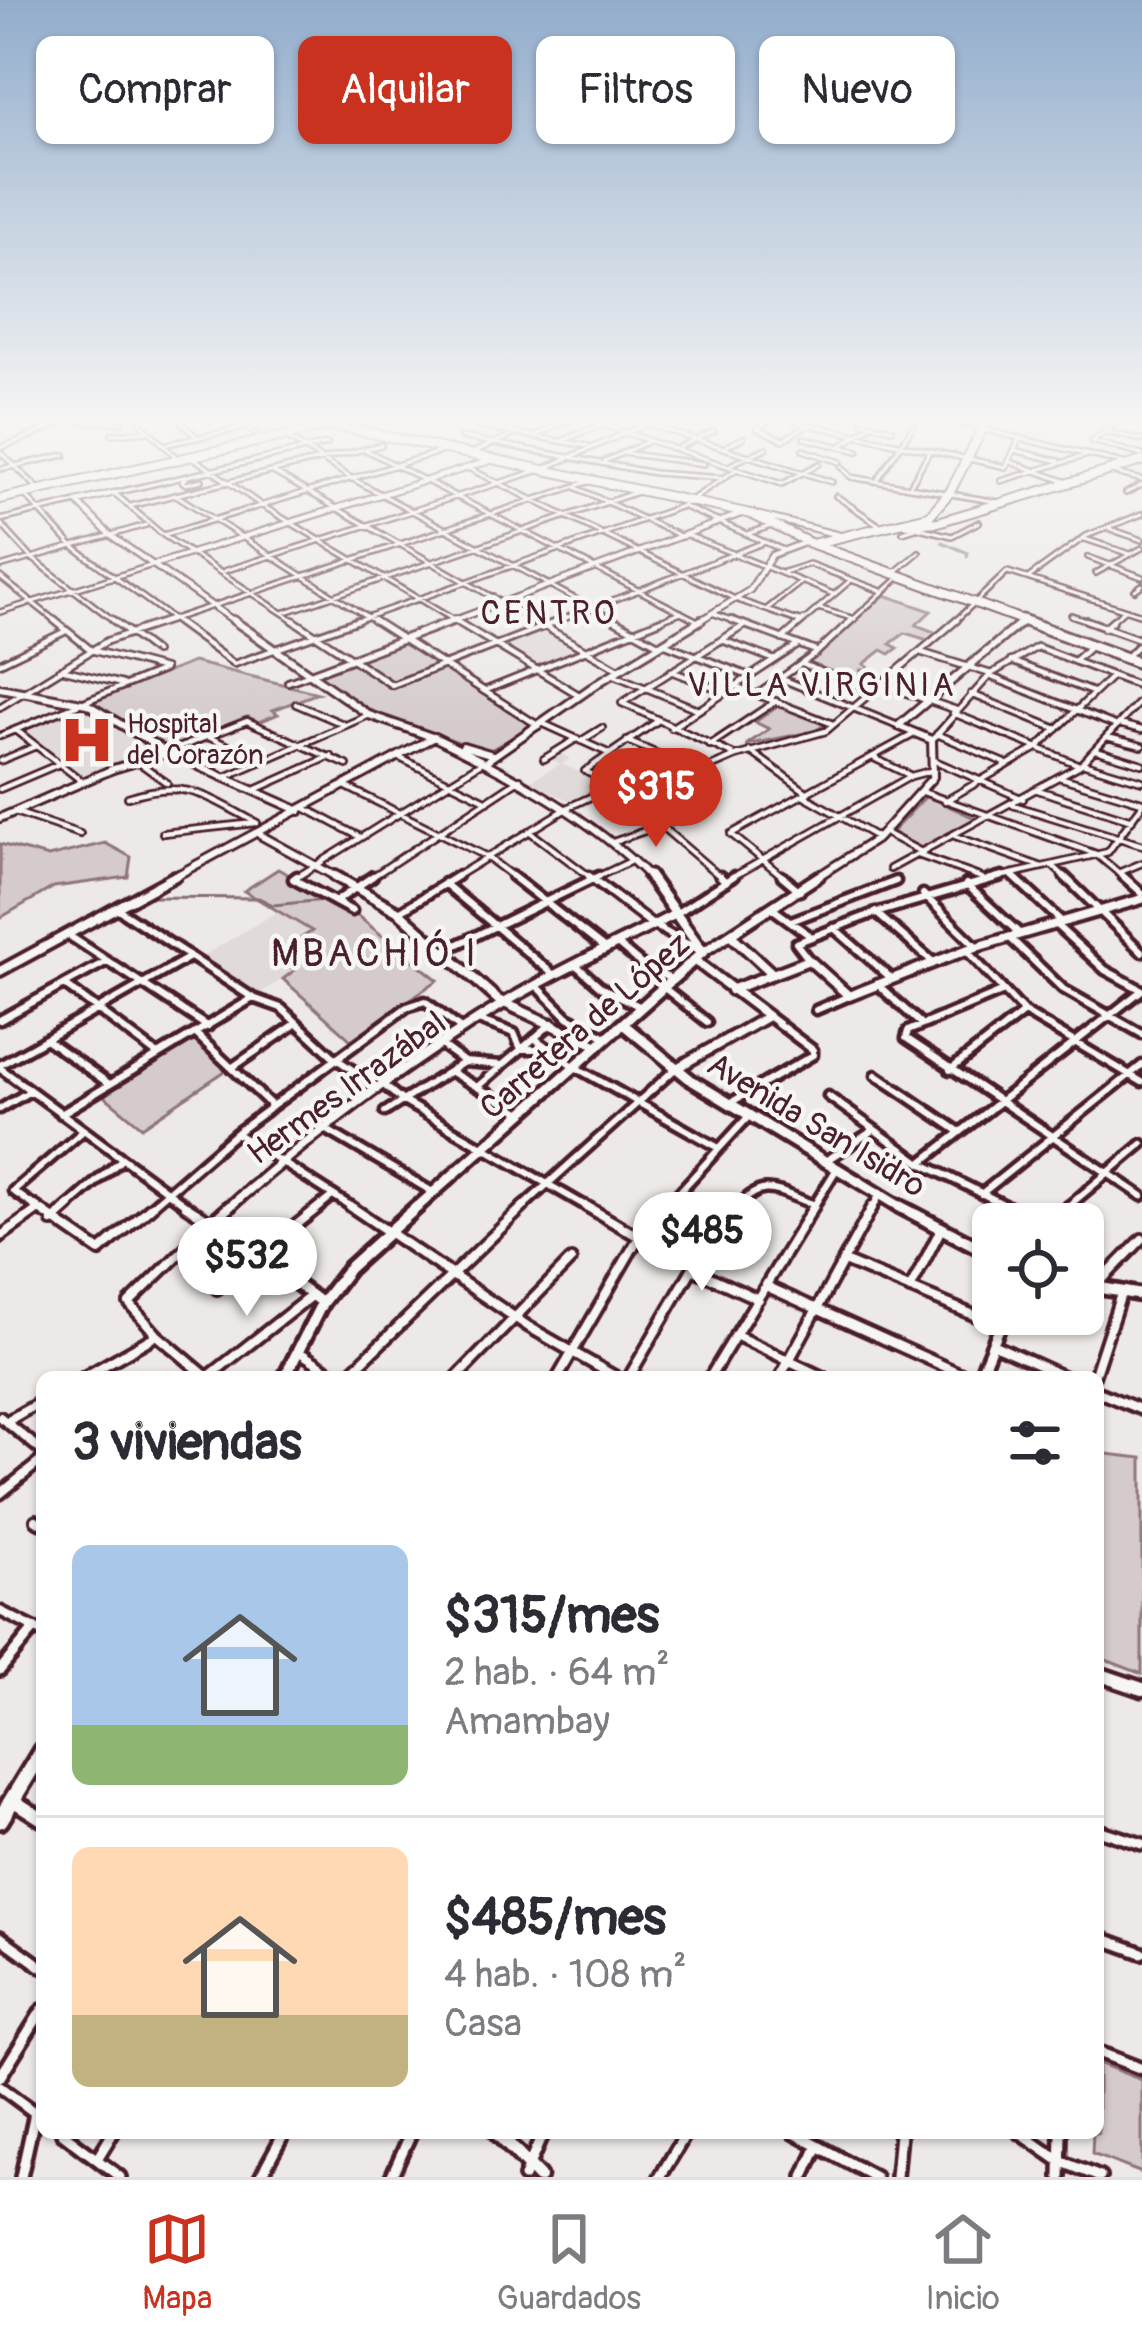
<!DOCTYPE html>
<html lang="es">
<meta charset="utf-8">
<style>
body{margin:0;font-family:Pangolin,sans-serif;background:#f2f2f3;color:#2b2b33;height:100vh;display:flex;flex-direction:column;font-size:45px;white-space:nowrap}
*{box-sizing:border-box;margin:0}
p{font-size:39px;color:#7c7c81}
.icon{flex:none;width:66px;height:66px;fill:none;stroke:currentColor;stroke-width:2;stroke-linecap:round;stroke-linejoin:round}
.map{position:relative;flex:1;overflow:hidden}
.details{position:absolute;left:36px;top:1371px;width:1068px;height:768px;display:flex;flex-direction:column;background:#fff;border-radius:18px;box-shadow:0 3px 9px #0004}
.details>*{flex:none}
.top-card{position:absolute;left:36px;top:36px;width:1071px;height:108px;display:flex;gap:24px}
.buttons{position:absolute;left:972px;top:1203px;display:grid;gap:24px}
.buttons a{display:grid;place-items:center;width:132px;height:132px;border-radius:18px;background:#fff;box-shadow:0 3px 9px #0004;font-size:60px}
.price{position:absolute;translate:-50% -102px;padding:0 27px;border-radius:42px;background:#fff;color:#222;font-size:39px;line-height:78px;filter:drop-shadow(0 3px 6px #0008)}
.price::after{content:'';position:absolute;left:50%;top:72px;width:36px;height:27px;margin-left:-18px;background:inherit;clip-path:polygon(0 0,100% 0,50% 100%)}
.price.on{background:#c8321e;color:#fff}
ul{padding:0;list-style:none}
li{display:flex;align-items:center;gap:36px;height:300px;padding:0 36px}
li+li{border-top:3px solid #e1e1e2}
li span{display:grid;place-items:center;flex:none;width:336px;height:240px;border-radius:18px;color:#555}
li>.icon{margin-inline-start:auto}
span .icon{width:144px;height:144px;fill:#fffc;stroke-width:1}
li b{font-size:51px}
h2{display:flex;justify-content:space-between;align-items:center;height:144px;padding:0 36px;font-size:51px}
.chip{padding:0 42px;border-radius:18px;background:#fff;box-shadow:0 3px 9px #0004;font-size:42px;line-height:108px}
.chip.on{background:#c8321e;color:#fff}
.tabs{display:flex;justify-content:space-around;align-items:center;height:168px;border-top:3px solid #e1e1e2;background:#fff;font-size:33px;color:#7c7c81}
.tabs a{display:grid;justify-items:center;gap:6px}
.tabs .on{color:#c8321e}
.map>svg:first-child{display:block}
</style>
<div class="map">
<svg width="1142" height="2177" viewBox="0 0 1142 2177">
<rect width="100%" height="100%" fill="#ece9e6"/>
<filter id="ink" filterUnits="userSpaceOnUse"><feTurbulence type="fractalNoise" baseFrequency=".00833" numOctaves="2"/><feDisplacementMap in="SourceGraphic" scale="24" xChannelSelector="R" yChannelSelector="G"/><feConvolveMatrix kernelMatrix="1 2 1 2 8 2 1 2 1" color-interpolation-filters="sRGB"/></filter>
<g filter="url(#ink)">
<!-- built -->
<path fill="#e0dad8" d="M546,630L580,649L538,666L503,646Z
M79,705L89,709L156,752L84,778L20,729Z
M557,752L570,758L562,764L607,785L572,802L530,781L560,764L549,758Z
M280,910L336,946L257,995L200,958Z"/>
<!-- green -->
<path fill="#d4cbca" stroke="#8f757a" stroke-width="3" d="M885,595L931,611L916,625L937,633L928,640L905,633L890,644L898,648L890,654L882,650L864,664L872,670H859L886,678L864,675L854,683L826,676L822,680L801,664Z
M404,643L439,666L394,682L359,659Z
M193,662L318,693L273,710L278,714L259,722L248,717L168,748L92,702Z
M352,663L392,689L444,668L533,726L487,752L375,713L318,676Z
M779,705L826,724L815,731L746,745L769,729L755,722Z
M926,796L979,820L922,849L892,832Z
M105,843L131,857L128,877L54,887L0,918V844L48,857Z
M278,869L344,905L438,980L351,1040L283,979L295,970L273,957L312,931L244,891Z
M195,1039L228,1069L142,1127L103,1095Z
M1098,1453L1142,1458V1674L1098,1657Z
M1098,2063L1142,2080V2173L1092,2154L1093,2133H1098Z"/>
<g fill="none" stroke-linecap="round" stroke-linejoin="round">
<!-- stream -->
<path stroke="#886e73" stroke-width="3" d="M942,542L968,553L967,557
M149,897L259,898L273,905L325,900"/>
<defs>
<path id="minor-far4" d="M77,422H121
M140,422L178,459
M181,422L196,436
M240,422L262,439
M593,422L782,484L819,464
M767,422L757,428L783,440L809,424
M796,422L1006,467
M863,422L892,429
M952,422L1127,464
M647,424L832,482
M479,427L588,446
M509,430L523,422
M1106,432L1142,440
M112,434L148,431
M536,435L566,422
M286,437L351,478L620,623
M461,437L654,473L724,478
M804,438L858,451
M564,440L608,422
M1092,441L1142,455
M1092,441L1118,422
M163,445L247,427
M726,446L743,438
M841,446L873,424
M679,447L714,431
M0,448L66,422
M364,449L698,621
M803,450L840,462
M1014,450L1059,461
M0,452L40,490
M474,452L512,435
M622,453L704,464
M191,456L261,505L459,623
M605,461L647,442
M1008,461L1067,482
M728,466L766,448
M841,466L851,477L998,502
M1006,467L1020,437
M468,468L735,599L801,622
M0,469L65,455
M1108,471L1142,480
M273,472L538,623
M186,479L182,481L186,484L202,480
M878,479L916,422
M1001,481L1088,455
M910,486L929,452
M577,488L682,537
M114,493L163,535L298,623
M114,493L327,444
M1126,493L1142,485
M25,495L72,546L178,623
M176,495L377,623
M836,496L882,527
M130,506L381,445
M682,506L783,550
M0,520L77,502
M0,523L32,558L117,623
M919,528L952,536L979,522
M1110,529L1142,540
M903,532L922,526
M747,534L774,525
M163,535L443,451
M687,535L833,594
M1082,538L1130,554
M1088,557L1142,577
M0,567L146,525
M224,571L543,469L651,422
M784,572L809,564L884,592
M1008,572L1142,615
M894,573L919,552
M1096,573L1142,548
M0,577L58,623
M1028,578L1086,536L1142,514
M1135,590L1142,585
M818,608L855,619
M767,609L801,582
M0,612L153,565
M283,613L637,492
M712,613L740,623
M1071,615L1094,623
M161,623L588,482
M350,623L682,506L737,469
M553,623L765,542
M653,623L681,612
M801,623L851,580
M849,623L903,574
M953,623L1007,572
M1109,623L1124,610"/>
<path id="minor-far3" d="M54,620L91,650L164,669
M113,620L155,652
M174,620L234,664L358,620
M293,620L392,685L561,620
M373,620L539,726
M454,620L579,695
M533,620L619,669
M614,620L660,645
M732,620L816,651
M796,620L801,622
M1086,620L1142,640
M1104,628L1113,620
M782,639L804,620
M722,640L775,660
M663,643L749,676
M920,652L991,674
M1125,658L1142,641
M1011,661L1092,692
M1074,661L1093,644
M0,663L66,631
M802,664L875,693
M61,669L122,684
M671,671L724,691
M612,674L697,709
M989,676L1117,726
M782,679L898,726
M288,682L310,674
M883,685L956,710
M735,686L833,724
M484,691L661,620
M758,694L815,654L852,620
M971,694L1057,729
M296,704L343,724
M0,707L107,641L170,620
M953,713L1077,764
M656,722L585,771L614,786L723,879
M542,723L608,753
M1119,724L1142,730
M671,728L798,645
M16,730L83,782
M937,734L1005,763
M0,736L163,670
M208,737L236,749
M1107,737L1142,746
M932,740L991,674L1037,647L1142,687
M581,741L602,728
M627,741L701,772
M710,745L776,701
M1096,750L1142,764
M750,751L808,793
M168,752L247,721L347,765
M732,754L622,703L745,625
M398,757L488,801
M874,758L909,775
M544,759L576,739
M933,760L1023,799
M0,761L36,746
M137,761L167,783
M1082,763L1142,781
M1059,777L1142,802
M223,778L369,715
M669,785L736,756L826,731L957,620
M345,786L487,857L516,879
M0,789L59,764
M1038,790L1132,820
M253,791L331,756
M923,792L1096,854L1126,879
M803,795L878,838
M128,797C186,778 206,796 257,823
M945,801L1037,748L1112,676
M1013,805L1142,845
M305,808L360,837
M15,812L80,834
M529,831L593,879
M163,833L255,823
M885,833L923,853
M955,836L1042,867
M613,842L710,808
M918,855L982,878
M1052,865L1067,879
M890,869L1080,765L1142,699
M1118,873L1142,863
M1011,875L1016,879
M294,879L484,761
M369,879L520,779
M452,879L571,806L644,772H652L700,811
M593,879L633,860
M729,879L911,776L934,770
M786,879L731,834L916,733
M990,879L1108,852L1142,805"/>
<path id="minor-far2" d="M297,876L293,879L352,911
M512,876L605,949
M589,876L650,923L698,950
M720,876L726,882
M782,876L800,891
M1013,876L1061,921
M1064,876L1142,952
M1123,876L1142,893
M444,883L554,975
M966,884L1020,934
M923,894L976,946
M335,902L373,876
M118,909L253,998L281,1008L335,1058L376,1086
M773,909L809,935
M399,912L457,876
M875,912L932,961
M677,913L734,876
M791,921L896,881
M1055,924L1105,970L1142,990
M834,928L892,979
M68,935L208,1027
M1009,937L1063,989L1142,1034
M617,944L642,965L671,979
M966,950L1024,1012L1142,1082
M442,952L599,876
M809,960L796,943L872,914L1002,876
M576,965L602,988L641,1007
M877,984L921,1024
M65,985L158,1055
M536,985L568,1017L608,1038
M663,987L707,1022
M1004,991L908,1031L906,1038L1142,1196
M816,1010L849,996
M0,1020L107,961
M478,1020L514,1033L521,1049H546
M196,1034L271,1105
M534,1038L575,1067L719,1148
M47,1040L108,1083
M441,1045L464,1062L502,1065
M0,1065L190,957
M233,1067L297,1023
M0,1068L191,1209
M950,1070L1024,1012
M451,1072L522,1113
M876,1075L960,1132
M381,1083L403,1101L591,1209
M477,1087L552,1023
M828,1096L921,1163L1013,1209
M730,1103L813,1055V1050L768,1016
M0,1109L30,1091
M385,1112L464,1062
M61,1114L253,998
M322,1127L431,1191
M236,1133L355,1209
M827,1160L874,1130
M921,1163L1142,990
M981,1194L1142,1065
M39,1209L13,1191L83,1131
M65,1209L121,1160
M148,1209L236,1133L407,1007L425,1001L462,1030
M316,1209L331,1197
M520,1209L675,1069
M664,1209L748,1117
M737,1209C762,1175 780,1193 815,1205
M812,1209L836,1170
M872,1209L879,1196
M1065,1209L1142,1144"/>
<path id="minor-far1" d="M35,1206L100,1251L152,1206
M186,1206L212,1222L129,1303L157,1335L207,1377
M350,1206L529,1327L616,1377
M586,1206L639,1237
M1007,1206L1042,1224
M52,1221L69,1206
M1048,1224L1069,1206
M0,1237L36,1211
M844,1261L1000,1326
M692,1269L758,1299
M766,1286L968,1377
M1094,1288L1142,1239
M217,1289L320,1206
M910,1289L940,1231
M735,1335L823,1377
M992,1344L1065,1377
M298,1351L338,1377
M84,1377L157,1335
M208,1377L312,1295
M346,1377L524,1206
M457,1377L571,1260
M558,1377L639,1237L667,1206
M629,1377L692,1269L739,1206
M710,1377L814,1206
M780,1377L873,1206
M1094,1377L1121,1294
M1098,1392L1142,1410
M0,1417L42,1451
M9,1420L42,1401
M0,1494L42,1460
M36,1520L42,1524
M0,1611L42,1632
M31,1633L35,1628"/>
<path id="minor" d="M0,1670L33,1630
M1098,1830L1142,1844
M0,1937L42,1967
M1098,1937L1142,1953
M1098,2052L1142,2069
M0,2077L42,2010
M0,2087L42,2118
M62,2133L120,2177
M794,2133L875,2177
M1020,2133L1060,2161L1100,2177
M97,2159L113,2133
M21,2177L35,2113
M260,2177L284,2133
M391,2177L411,2133
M524,2177L543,2133
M660,2177L686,2133
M804,2177L818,2146
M896,2177L900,2133
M1060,2177L1061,2133"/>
<path id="tertiary-far4" d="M759,515L843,536
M153,565L496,459
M447,623L746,512
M1020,623L1024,620"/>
<path id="tertiary-far3" d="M310,674L455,620
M0,688L87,704L167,752L300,811
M0,818L113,769L166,753
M260,835L340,879
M170,879L434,737
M814,879L878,838L933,777L932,740L898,726L1024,620"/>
<path id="tertiary-far2" d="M335,876L399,912L498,1000L598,1046
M733,937L773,974
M703,952L819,876
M0,971L175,876
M731,990L809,960L849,996L966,950L1142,899
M675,1069L768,1016L694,960
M227,1209C314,1132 407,1062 506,1002C561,969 620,943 677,913"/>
<path id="tertiary-far1" d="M230,1206L212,1222L322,1303
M979,1377L1005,1314"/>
<path id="tertiary" d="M1098,1674L1142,1689
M14,1801L42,1819
M497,2133L539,2177"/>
<path id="secondary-far4" d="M77,502L110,535L237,623
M77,502L114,493
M696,623L750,590L772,555L809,541"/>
<path id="secondary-far3" d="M233,620L369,715L435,738
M434,737C514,776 589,816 652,879
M463,746L493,755
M489,759L601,681L701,620"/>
<path id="secondary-far2" d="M623,1024L691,1080L904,1209
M415,1209L703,952L649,876"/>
<path id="secondary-far1" d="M899,1206L993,1255
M1083,1285L1142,1295
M285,1377L322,1303L349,1268L418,1206"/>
<path id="secondary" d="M0,1820L42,1751"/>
<path id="primary-far1" d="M328,424L751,514L810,543L1030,623
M0,499L333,425
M908,524L938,522L1142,461
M816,543L929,516L950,492L986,422"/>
<path id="primary" d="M1022,620L1142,664"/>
<path id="trunk" d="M320,422L328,424"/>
</defs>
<!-- minor-far4 casing -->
<use href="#minor-far4" stroke="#4a1f2b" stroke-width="8"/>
<!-- minor-far3 casing -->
<use href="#minor-far3" stroke="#4a1f2b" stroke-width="10"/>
<!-- minor-far2 casing -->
<use href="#minor-far2" stroke="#4a1f2b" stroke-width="15"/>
<!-- minor-far1 casing -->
<use href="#minor-far1" stroke="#4a1f2b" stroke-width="16"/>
<!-- minor casing -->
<use href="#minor" stroke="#4a1f2b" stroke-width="18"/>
<!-- tertiary-far4 casing -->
<use href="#tertiary-far4" stroke="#4a1f2b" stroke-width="9"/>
<!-- tertiary-far3 casing -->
<use href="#tertiary-far3" stroke="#4a1f2b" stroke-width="12"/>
<!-- tertiary-far2 casing -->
<use href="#tertiary-far2" stroke="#4a1f2b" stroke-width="16"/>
<!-- tertiary-far1 casing -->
<use href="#tertiary-far1" stroke="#4a1f2b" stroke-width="18"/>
<!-- tertiary casing -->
<use href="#tertiary" stroke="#4a1f2b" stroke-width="21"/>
<!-- secondary-far4 casing -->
<use href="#secondary-far4" stroke="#4a1f2b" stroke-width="9"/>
<!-- secondary-far3 casing -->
<use href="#secondary-far3" stroke="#4a1f2b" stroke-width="12"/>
<!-- secondary-far2 casing -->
<use href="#secondary-far2" stroke="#4a1f2b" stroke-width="18"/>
<!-- secondary-far1 casing -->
<use href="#secondary-far1" stroke="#4a1f2b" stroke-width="20"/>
<!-- secondary casing -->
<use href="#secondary" stroke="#4a1f2b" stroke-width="24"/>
<!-- primary-far1 casing -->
<use href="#primary-far1" stroke="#4a1f2b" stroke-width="12"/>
<!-- primary casing -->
<use href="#primary" stroke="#4a1f2b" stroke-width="15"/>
<!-- trunk casing -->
<use href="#trunk" stroke="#4a1f2b" stroke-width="12"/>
<!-- minor-far4 -->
<use href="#minor-far4" stroke="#f6f6f2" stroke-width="3"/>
<!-- minor-far3 -->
<use href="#minor-far3" stroke="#f6f6f2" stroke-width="4.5"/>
<!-- minor-far2 -->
<use href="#minor-far2" stroke="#f6f6f2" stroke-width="6"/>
<!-- minor-far1 -->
<use href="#minor-far1" stroke="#f6f6f2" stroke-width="8"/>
<!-- minor -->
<use href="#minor" stroke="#f6f6f2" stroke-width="9"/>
<!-- tertiary-far4 -->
<use href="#tertiary-far4" stroke="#f6f6f2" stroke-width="4.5"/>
<!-- tertiary-far3 -->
<use href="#tertiary-far3" stroke="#f6f6f2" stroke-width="6"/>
<!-- tertiary-far2 -->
<use href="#tertiary-far2" stroke="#f6f6f2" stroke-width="8"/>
<!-- tertiary-far1 -->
<use href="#tertiary-far1" stroke="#f6f6f2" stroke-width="9"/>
<!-- tertiary -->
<use href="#tertiary" stroke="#f6f6f2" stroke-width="12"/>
<!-- secondary-far4 -->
<use href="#secondary-far4" stroke="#f6f6f2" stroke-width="4.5"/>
<!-- secondary-far3 -->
<use href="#secondary-far3" stroke="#f6f6f2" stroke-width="6"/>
<!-- secondary-far2 -->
<use href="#secondary-far2" stroke="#f6f6f2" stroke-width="9"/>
<!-- secondary-far1 -->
<use href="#secondary-far1" stroke="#f6f6f2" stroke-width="10"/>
<!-- secondary -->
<use href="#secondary" stroke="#f6f6f2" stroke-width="15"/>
<!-- primary-far1 -->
<use href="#primary-far1" stroke="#f6f6f2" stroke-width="8"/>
<!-- primary -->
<use href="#primary" stroke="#f6f6f2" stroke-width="9"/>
<!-- trunk -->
<use href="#trunk" stroke="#f6f6f2" stroke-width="8"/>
</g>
</g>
<!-- sky -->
<linearGradient id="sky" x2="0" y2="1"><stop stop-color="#92adcc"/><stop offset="0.58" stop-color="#f6f5f4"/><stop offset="1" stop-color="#f6f5f4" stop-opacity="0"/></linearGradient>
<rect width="1142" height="727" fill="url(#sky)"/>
<!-- icons -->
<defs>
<symbol id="hospital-bare" viewBox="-9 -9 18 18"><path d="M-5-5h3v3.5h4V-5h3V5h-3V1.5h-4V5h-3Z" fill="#c8321e" stroke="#f6f6f2" stroke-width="2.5" paint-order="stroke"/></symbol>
</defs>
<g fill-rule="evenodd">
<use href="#hospital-bare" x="49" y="702" width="76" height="76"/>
</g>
<g text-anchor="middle" stroke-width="9" stroke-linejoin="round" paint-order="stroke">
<!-- far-poi labels -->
<g font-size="27" fill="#4a1f2b" stroke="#f6f6f2" text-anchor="start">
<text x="127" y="733">Hospital<tspan x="127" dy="31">del Corazón</tspan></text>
</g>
<!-- far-quarter labels -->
<g font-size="33" letter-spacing="3" fill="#4a1f2b" stroke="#f6f6f2">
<text x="549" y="624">CENTRO</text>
<text x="822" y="696">VILLA VIRGINIA</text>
</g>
<!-- street labels -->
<g font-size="33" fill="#4a1f2b" stroke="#f6f6f2">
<text transform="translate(584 1025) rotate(-41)" y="12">Carretera de López</text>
<text transform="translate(346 1087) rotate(-36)" y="12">Hermes Irrazábal</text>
<text transform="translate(817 1124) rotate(31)" y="12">Avenida San Isidro</text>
</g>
<!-- quarter labels -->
<g font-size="39" letter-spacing="3" fill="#4a1f2b" stroke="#f6f6f2">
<text x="375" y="966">MBACHIÓ I</text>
</g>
</g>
</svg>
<div class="buttons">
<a><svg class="icon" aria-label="locate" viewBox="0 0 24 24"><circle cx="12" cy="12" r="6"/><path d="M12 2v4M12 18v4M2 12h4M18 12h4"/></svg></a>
</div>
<b class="price on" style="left:656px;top:850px">$315</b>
<b class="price" style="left:702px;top:1294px">$485</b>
<b class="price" style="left:247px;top:1319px">$532</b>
<div class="top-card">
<a class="chip">Comprar</a>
<a class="chip on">Alquilar</a>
<a class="chip">Filtros</a>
<a class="chip">Nuevo</a>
</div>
<section class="details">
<h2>3 viviendas<svg class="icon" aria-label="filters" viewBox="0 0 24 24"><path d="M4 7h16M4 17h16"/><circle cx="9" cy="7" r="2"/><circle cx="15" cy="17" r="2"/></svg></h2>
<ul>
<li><span style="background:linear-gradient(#a9c7e8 75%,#8fb573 0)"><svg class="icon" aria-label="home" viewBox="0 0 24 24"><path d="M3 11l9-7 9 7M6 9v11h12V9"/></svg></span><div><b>$315/mes</b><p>2 hab. · 64 m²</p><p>Amambay</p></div></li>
<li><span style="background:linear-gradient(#ffd9b3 70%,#c2b280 0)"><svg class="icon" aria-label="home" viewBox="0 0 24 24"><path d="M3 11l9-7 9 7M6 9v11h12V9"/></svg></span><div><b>$485/mes</b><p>4 hab. · 108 m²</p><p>Casa</p></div></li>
</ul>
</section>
</div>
<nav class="tabs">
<a class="on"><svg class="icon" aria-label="map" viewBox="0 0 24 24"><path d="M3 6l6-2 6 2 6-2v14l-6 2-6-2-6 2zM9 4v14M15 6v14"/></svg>Mapa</a>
<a><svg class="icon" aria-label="saved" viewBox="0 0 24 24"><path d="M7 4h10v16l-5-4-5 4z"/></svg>Guardados</a>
<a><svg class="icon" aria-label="home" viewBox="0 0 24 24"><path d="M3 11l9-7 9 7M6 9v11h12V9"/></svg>Inicio</a>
</nav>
